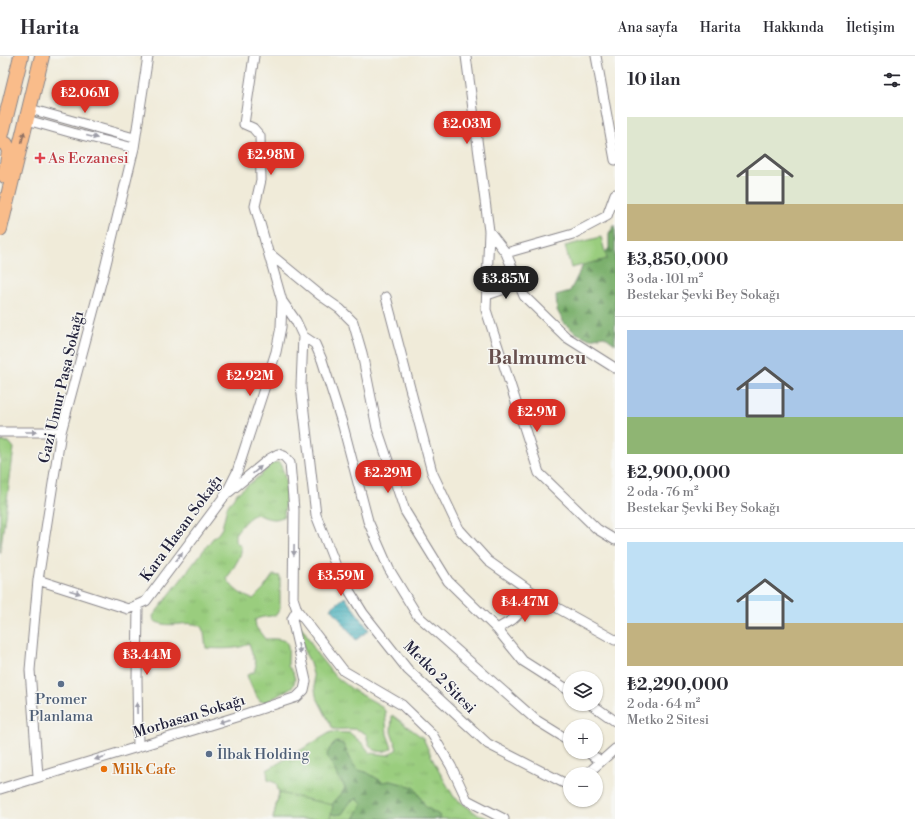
<!DOCTYPE html>
<html lang="tr">
<meta charset="utf-8">
<style>
body{margin:0;font-family:"Libre Bodoni",serif;background:#f7f7f7;color:#2b2b33;height:100vh;display:flex;flex-direction:column;font-size:15px;white-space:nowrap}
*{box-sizing:border-box;margin:0}
p{font-size:13px;color:#7c7c81}
.icon{flex:none;width:22px;height:22px;fill:none;stroke:currentColor;stroke-width:2;stroke-linecap:round;stroke-linejoin:round}
.map{position:relative;flex:1;overflow:hidden}
.sheet{display:flex;flex-direction:column;background:#fff;width:300px}
.sheet>*{flex:none}
.fabs{position:absolute;left:563px;top:615px;display:grid;gap:8px}
.fabs a{display:grid;place-items:center;width:40px;height:40px;border-radius:50%;background:#fff;box-shadow:0 1px 3px #0004;font-size:20px}
.price{position:absolute;translate:-50% -34px;padding:0 9px;border-radius:14px;background:#d93025;color:#fff;font-size:13px;line-height:26px;filter:drop-shadow(0 1px 2px #0008)}
.price::after{content:'';position:absolute;left:50%;top:24px;width:12px;height:9px;margin-left:-6px;background:inherit;clip-path:polygon(0 0,100% 0,50% 100%)}
.price.selected{background:#222;color:#fff}
ul{padding:0;list-style:none}
li{display:grid;align-content:center;gap:8px;height:212px;padding:0 12px}
li+li{border-top:1px solid #e1e1e2}
li span{display:grid;place-items:center;height:124px;border-radius:0px;color:#555}
li>.icon{margin-inline-start:auto}
span .icon{width:72px;height:72px;fill:#fffc;stroke-width:1}
li b{font-size:17px}
h2{display:flex;justify-content:space-between;align-items:center;height:48px;padding:0 12px;font-size:17px}
header{display:flex;align-items:center;gap:24px;box-sizing:border-box;height:56px;padding:0 20px;background:#fff;border-bottom:1px solid #e1e1e2}
header strong{font-size:19px}
nav{display:flex;gap:22px;margin-inline-start:auto;font-size:14px}
main{display:flex;flex:1;min-height:0}
.map>svg:first-child{display:block}
</style>
<header>
<strong>Harita</strong>
<nav><a>Ana sayfa</a><a>Harita</a><a>Hakkında</a><a>İletişim</a></nav>
</header>
<main>
<div class="map">
<svg width="615" height="763" viewBox="0 0 615 763">
<defs>
<pattern id="grass-tufts" width="24" height="20" patternUnits="userSpaceOnUse"><rect width="24" height="20" fill="#9acd7e"/><path d="M3 7l-1-3M5 7V3M7 7l1-3M15 17l-1-3M17 17v-4M19 17l1-3" fill="none" stroke="#84b06e"/></pattern>
<pattern id="forest-firs" width="22" height="20" patternUnits="userSpaceOnUse"><rect width="22" height="20" fill="#7bb06d"/><path d="M5 1l3.5 6h-7zM16 11l3.5 6h-7z" fill="#648f5b"/></pattern>
<pattern id="water-rules" width="6" height="5" patternUnits="userSpaceOnUse"><rect width="6" height="5" fill="#3faeba"/><path d="M0 2.5h6" fill="none" stroke="#348d98"/></pattern>
</defs>
<rect width="100%" height="100%" fill="#f6f6f2"/>
<filter id="ink" filterUnits="userSpaceOnUse"><feTurbulence type="fractalNoise" baseFrequency=".025" numOctaves="2"/><feDisplacementMap in="SourceGraphic" scale="8" xChannelSelector="R" yChannelSelector="G"/><feConvolveMatrix kernelMatrix="1 2 1 2 8 2 1 2 1" color-interpolation-filters="sRGB"/></filter>
<filter id="wash" filterUnits="userSpaceOnUse"><feTurbulence type="fractalNoise" baseFrequency=".012" numOctaves="4" result="noise"/><feDisplacementMap in="SourceGraphic" scale="16" xChannelSelector="R" yChannelSelector="G"/><feGaussianBlur stdDeviation="0.9" result="paint"/><feColorMatrix in="noise" values="0 0 0 0 0 0 0 0 0 0 0 0 0 0 0 0 0 1.4 0 .05"/><feComposite in="paint" operator="in"/></filter>
<g filter="url(#wash)">
<rect width="100%" height="100%" fill="#f0ebd9"/>
<!-- grass -->
<path fill="url(#grass-tufts)" stroke="#5e785c" d="M0,385L9,386L14,392L0,497Z
M279,406C289,424 286,440 284,460C274,466 267,462 256,458C248,461 241,470 235,478V485L241,490V497L238,504L227,523C233,533 242,540 253,543L264,532L273,519L280,520V553L276,559C268,561 262,560 255,564L256,571L265,583C293,582 288,587 288,610L293,616L295,624L293,630L287,634L267,646L260,645C255,639 249,626 247,619L254,616L256,609L249,587C242,594 217,593 206,592L204,577L201,570C184,563 172,574 154,565L153,560L213,482L218,478L222,472L227,451L236,438L261,419L271,408Z
M297,567L304,574L317,598L333,618L353,634L380,649L385,655L387,678L392,692C380,700 367,694 367,679C355,669 346,675 333,673L316,640L313,618L309,604L305,597Z
M392,659L423,682L436,710L454,741L477,758L490,763H273L279,737L276,727L268,724L267,714L331,676L350,677L363,688L370,697L389,699L397,693L391,676Z"/>
<!-- forest -->
<path fill="url(#forest-firs)" stroke="#4e6954" d="M615,169V288L604,280L590,283L576,277L564,267L557,254L556,239L570,235L584,207L599,203L609,192V177Z
M336,686L343,688L353,708L358,714L366,716L383,726L391,725L414,731L426,751L439,759L440,763H354L362,748L357,743L351,745L342,758L335,759L328,756C332,744 341,742 345,731L337,719L327,699L330,692Z"/>
<!-- pitch -->
<path fill="#9acd7e" stroke="#5e785c" d="M601,181L607,203L571,212L565,190Z
M279,737L333,749L330,763H273Z"/>
<!-- water -->
<path fill="url(#water-rules)" stroke="#30687a" d="M345,541L369,574L356,584L331,552Z"/>
</g>
<g filter="url(#ink)">
<g fill="none" stroke-linecap="round" stroke-linejoin="round">
<defs>
<path id="street" d="M466,0L489,175L486,254L539,417L597,473L615,484
M596,0L615,104
M30,53L134,82
M27,64L73,77L134,92
M489,175L506,197L524,240L566,281L615,312
M506,197L573,178L607,160L615,138
M270,198L320,239L340,253L353,266L362,297L377,372L405,455L448,525L497,573L523,605L570,635
M487,239L519,228
M386,241L432,416L459,473L488,505L545,545L615,584
M282,245L296,265L303,280L301,330L316,459L339,518L363,557L408,614L488,688L570,730
M303,280L315,288L322,304L343,370L368,465L389,513L417,559L536,664L570,685
M0,376H61
M229,436L269,403L278,398L284,400L290,407L294,454L293,542L297,554L344,615L402,649L432,678L451,710L467,744L504,763
M38,524L128,553L146,545L226,438L237,416L276,296L281,271L282,245L255,150L261,124L260,80L253,72L244,68L254,0
M138,549L137,624L138,691
M497,573L512,564L538,540
M591,648L615,665
M587,696L601,705
M587,718L615,693
M38,720L30,614L38,524L61,376L105,212L134,92L148,0
M0,733L236,661L297,641L304,634L306,625L292,563L297,554"/>
<path id="primary" d="M0,85L21,0
M0,85L6,88L9,95L5,120
M0,173L42,0"/>
</defs>
<!-- street casing -->
<use href="#street" stroke="#89868a" stroke-width="11"/>
<!-- primary casing -->
<use href="#primary" stroke="#89868a" stroke-width="16"/>
<!-- street -->
<use href="#street" stroke="#fff" stroke-width="9"/>
<!-- primary -->
<use href="#primary" stroke="#f9bc8a" stroke-width="14"/>
</g>
<!-- one-way arrows -->
<defs><path id="oneway-solid" d="M-6-.8H1V-3.2L6.5 0L1 3.2V.8H-6Z"/></defs>
<use fill="#8e6f62" href="#oneway-solid" transform="translate(23 81) rotate(-76)"/>
<g fill="#9c9ca7">
<use href="#oneway-solid" transform="translate(92 81) rotate(14)"/>
<use href="#oneway-solid" transform="translate(31 376)"/>
<use href="#oneway-solid" transform="translate(257 414) rotate(-41)"/>
<use href="#oneway-solid" transform="translate(294 494) rotate(91)"/>
<use href="#oneway-solid" transform="translate(179 501) rotate(-53)"/>
<use href="#oneway-solid" transform="translate(75 536) rotate(18)"/>
<use href="#oneway-solid" transform="translate(299 592) rotate(78)"/>
<use href="#oneway-solid" transform="translate(137 652) rotate(-91)"/>
<use href="#oneway-solid" transform="translate(224 665) rotate(163)"/>
<use href="#oneway-solid" transform="translate(100 702) rotate(163)"/>
</g>
</g>
<!-- markers -->
<path fill="#e0444e" stroke="#f6f6f2" stroke-width="1.5" d="M38 96h4v4h4v4h-4v4h-4v-4h-4v-4h4z"/>
<g fill="#5c6f8a" stroke="#f6f6f2" stroke-width="1.5">
<circle cx="61" cy="628" r="4"/>
<circle cx="209" cy="698" r="4"/>
</g>
<circle fill="#e8710a" stroke="#f6f6f2" stroke-width="1.5" cx="104" cy="713" r="4"/>
<g text-anchor="middle" stroke-width="3" stroke-linejoin="round" paint-order="stroke">
<!-- health labels -->
<g font-size="15" fill="#be3a42" stroke="#f6f6f2" text-anchor="start">
<text x="48" y="107">As Eczanesi</text>
</g>
<!-- street labels -->
<g font-size="15" fill="#22223b" stroke="#f6f6f2">
<text transform="translate(61 331) rotate(-77)" y="5">Gazi Umur Paşa Sokağı</text>
<text transform="translate(181 472) rotate(-54)" y="5">Kara Hasan Sokağı</text>
<text transform="translate(440 621) rotate(45)" y="5">Metko 2 Sitesi</text>
<text transform="translate(189 660) rotate(-17)" y="5">Morbasan Sokağı</text>
</g>
<!-- service labels -->
<g font-size="15" fill="#4e5e75" stroke="#f6f6f2">
<text x="61" y="648">Promer<tspan x="61" dy="17">Planlama</tspan></text>
<text x="217" y="703" text-anchor="start">İlbak Holding</text>
</g>
<!-- food labels -->
<g font-size="15" fill="#c56008" stroke="#f6f6f2" text-anchor="start">
<text x="112" y="718">Milk Cafe</text>
</g>
<!-- district labels -->
<g font-size="19" font-weight="bold" fill="#67504e" stroke="#f6f6f2">
<text x="537" y="308">Balmumcu</text>
</g>
</g>
</svg>
<div class="fabs">
<a><svg class="icon" aria-label="layers" viewBox="0 0 24 24"><path d="M12 4l9 5-9 5-9-5zM3 14l9 5 9-5"/></svg></a>
<a>+</a>
<a>−</a>
</div>
<b class="price" style="left:85px;top:58px">₺2.06M</b>
<b class="price" style="left:467px;top:89px">₺2.03M</b>
<b class="price" style="left:271px;top:120px">₺2.98M</b>
<b class="price selected" style="left:506px;top:244px">₺3.85M</b>
<b class="price" style="left:250px;top:341px">₺2.92M</b>
<b class="price" style="left:537px;top:377px">₺2.9M</b>
<b class="price" style="left:388px;top:438px">₺2.29M</b>
<b class="price" style="left:341px;top:541px">₺3.59M</b>
<b class="price" style="left:525px;top:567px">₺4.47M</b>
<b class="price" style="left:147px;top:620px">₺3.44M</b>
</div>
<section class="sheet">
<h2>10 ilan<svg class="icon" aria-label="filters" viewBox="0 0 24 24"><path d="M4 7h16M4 17h16"/><circle cx="9" cy="7" r="2"/><circle cx="15" cy="17" r="2"/></svg></h2>
<ul>
<li><span style="background:linear-gradient(#dfe7d0 70%,#c2b280 0)"><svg class="icon" aria-label="home" viewBox="0 0 24 24"><path d="M3 11l9-7 9 7M6 9v11h12V9"/></svg></span><div><b>₺3,850,000</b><p>3 oda · 101 m²</p><p>Bestekar Şevki Bey Sokağı</p></div></li>
<li><span style="background:linear-gradient(#a9c7e8 70%,#8fb573 0)"><svg class="icon" aria-label="home" viewBox="0 0 24 24"><path d="M3 11l9-7 9 7M6 9v11h12V9"/></svg></span><div><b>₺2,900,000</b><p>2 oda · 76 m²</p><p>Bestekar Şevki Bey Sokağı</p></div></li>
<li><span style="background:linear-gradient(#bfe0f5 65%,#c2b280 0)"><svg class="icon" aria-label="home" viewBox="0 0 24 24"><path d="M3 11l9-7 9 7M6 9v11h12V9"/></svg></span><div><b>₺2,290,000</b><p>2 oda · 64 m²</p><p>Metko 2 Sitesi</p></div></li>
</ul>
</section>
</main>
